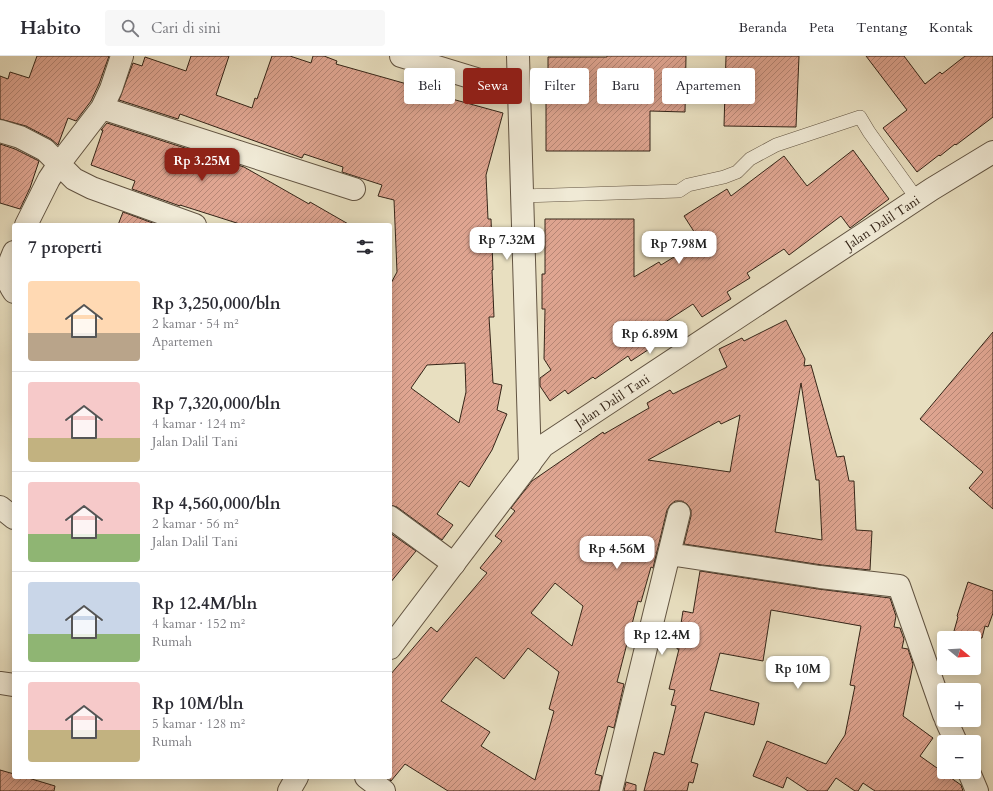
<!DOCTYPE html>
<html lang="id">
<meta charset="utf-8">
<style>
body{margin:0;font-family:Cardo,serif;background:#f7f7f7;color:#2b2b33;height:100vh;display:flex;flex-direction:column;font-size:15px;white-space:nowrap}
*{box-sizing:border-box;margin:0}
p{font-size:13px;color:#7c7c81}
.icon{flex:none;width:22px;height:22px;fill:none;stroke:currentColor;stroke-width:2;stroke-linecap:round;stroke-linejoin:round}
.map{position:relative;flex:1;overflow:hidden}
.sheet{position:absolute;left:12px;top:167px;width:380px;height:556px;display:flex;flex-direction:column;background:#fff;border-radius:4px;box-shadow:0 2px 10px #0003}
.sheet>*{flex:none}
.hud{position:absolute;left:404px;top:12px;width:380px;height:36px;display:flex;gap:8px}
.needle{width:26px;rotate:108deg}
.controls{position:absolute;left:937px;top:575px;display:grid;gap:8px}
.controls a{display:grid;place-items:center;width:44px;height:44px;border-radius:4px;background:#fff;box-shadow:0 2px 10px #0003;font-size:20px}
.price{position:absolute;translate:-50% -34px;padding:0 9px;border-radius:8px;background:#fff;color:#222;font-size:13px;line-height:26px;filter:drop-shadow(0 1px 2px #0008)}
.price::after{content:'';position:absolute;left:50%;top:24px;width:12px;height:9px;margin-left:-6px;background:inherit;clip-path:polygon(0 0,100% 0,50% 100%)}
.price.active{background:#8f2418;color:#fff}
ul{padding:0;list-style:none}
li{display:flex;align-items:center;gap:12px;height:100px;padding:0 16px}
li+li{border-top:1px solid #e1e1e2}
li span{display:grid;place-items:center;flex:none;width:112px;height:80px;border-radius:4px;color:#555}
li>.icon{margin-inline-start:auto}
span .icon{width:48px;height:48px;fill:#fffc;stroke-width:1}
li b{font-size:17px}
h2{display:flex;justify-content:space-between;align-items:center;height:48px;padding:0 16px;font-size:17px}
.pill{padding:0 14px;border-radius:4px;background:#fff;box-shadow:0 2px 10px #0003;font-size:14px;line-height:36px}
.pill.active{background:#8f2418;color:#fff}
header{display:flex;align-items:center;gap:24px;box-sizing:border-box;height:56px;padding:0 20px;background:#fff;border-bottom:1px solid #e1e1e2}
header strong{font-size:19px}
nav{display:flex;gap:22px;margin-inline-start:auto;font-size:14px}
.search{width:280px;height:36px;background:#f7f7f7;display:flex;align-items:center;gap:10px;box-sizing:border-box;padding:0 14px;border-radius:4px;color:#7c7c81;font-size:15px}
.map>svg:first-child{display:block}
</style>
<header>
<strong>Habito</strong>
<div class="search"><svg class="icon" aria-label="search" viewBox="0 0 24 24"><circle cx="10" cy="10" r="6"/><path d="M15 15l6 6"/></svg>Cari di sini</div>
<nav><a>Beranda</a><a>Peta</a><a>Tentang</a><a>Kontak</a></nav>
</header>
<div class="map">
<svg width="993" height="735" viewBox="0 0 993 735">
<defs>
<pattern id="building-hatch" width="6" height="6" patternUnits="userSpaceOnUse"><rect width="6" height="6" fill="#dfa591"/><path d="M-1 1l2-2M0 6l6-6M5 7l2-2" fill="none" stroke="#b68675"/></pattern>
</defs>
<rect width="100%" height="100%" fill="#e8dfc0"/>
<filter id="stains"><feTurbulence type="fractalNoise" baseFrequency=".005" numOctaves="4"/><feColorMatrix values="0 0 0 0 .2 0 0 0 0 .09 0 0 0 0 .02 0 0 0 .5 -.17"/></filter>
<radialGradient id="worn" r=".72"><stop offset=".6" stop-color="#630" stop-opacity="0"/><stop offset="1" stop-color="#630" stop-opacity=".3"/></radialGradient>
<!-- building -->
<path fill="url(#building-hatch)" stroke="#352518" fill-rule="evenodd" d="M37,0H109L99,28L91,45L76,65L68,62L58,89L51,83L26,70L0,63V20L8,23L10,16L29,22Z
M191,0H229L216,39L252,52L255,42L257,43L272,0H290L311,7L313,0H324L337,5L336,8L453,41L452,43L503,57L486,119L488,163H491L493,214H492L494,261H489L493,327L502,329L497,354L507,358L492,394L469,431L460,425L437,458L453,469L442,484L397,451L390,449V229L397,216L394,144L378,140L382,129L342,116L343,111L304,98L302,102L180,58L178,63L119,44L133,7L142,10L145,1L186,15ZM465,307L466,336L459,367L411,332L427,309Z
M607,0H686L685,56L650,55V95H546V36H548V1H607Z
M726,0H799L796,71L724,70Z
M866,0H904L925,28L940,16L942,18L965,0H993V61L956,89L955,88L940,100L939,99L917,116L883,72L907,54Z
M107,67L244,111L309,148L310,146L350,169H243L180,149V150L132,133L135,125L91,109L103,74H101Z
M0,88L15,93L39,105L30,132L20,153L0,147Z
M853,94L889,143L850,172L841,160L789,199L784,193L747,217L750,222L727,236L731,243L702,261L693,248L653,274L660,286L631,305L628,300L595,323L593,321L568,338L565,334L550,345L540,330V322L551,314L544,303L545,253H542V218H545V163H634V221L659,206L661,209L700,185L684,160L727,133L731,140L784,100L807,130Z
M123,156L158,169H118Z
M786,264L805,303L804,310L811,309L837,401L844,400L849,425H854L856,474L872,475L870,514L822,509L684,488L691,460V454L687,448L682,445H675L670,449L667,454L653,512L651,511L641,546L638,545L617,626L624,628L614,672L608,670L595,718L602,720L599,735H448L405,708L391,725L390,724V619L431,571L437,576L487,517L480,512L502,485L495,480L515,455L511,452L532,425L603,376L604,378L649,352L647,347L670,334L673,338L727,311L719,293L742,282L744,285ZM801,327L816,424H819L822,484L775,476ZM740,359L730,416L648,404L719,365L721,368ZM555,527L583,550L572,590L531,557ZM528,592L559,616L549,653L554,655L535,724L481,690L490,676L441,645L476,601L504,623Z
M993,276V453L969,432L983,416L920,363Z
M390,477L416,495L390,527Z
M700,515L818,533L890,542L896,560L894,571L900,572L904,583L902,592L908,593L913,608L903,660L933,682L920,700L961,729L963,735H875L863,727L858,735H855L836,722L827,735H808L787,721L783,732L753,720L767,685L826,708L845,679L855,630L850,629L861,570L771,554L763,605L720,597L710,634L759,647L754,669L705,656L691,706L698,708L693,727L689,726L687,735H644L654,696L664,699L676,650L671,649L675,634L669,633L679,593H677L683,555L693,557Z
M968,526L993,535V557L988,571L985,570L982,582H952L958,561L957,560Z
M0,714L14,718V721H25L55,730L54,735H0Z
M626,726L636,729V735H624Z"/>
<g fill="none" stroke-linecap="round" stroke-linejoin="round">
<defs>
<path id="service" d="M522,140L679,135L688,129L724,121L737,116L750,103L776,89L860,61L869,76L917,143"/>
<path id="minor" d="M401,0L519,36
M518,0L530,408
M102,52L111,33L122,0
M0,75L20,81L45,94L74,123L92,132L195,169
M26,169L49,123L59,108L102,52L354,133
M14,196C7,213 3,220 14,236
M390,461L454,508
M669,498L820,521L899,530L944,659
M0,627L14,629
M946,664L956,686
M969,716L977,735
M611,735L679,457"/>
<g id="tertiary">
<path d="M0,451L14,462"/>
<path id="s1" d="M390,592L543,390L932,133L993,96"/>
<path d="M366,721L384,735"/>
<path d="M289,735L297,721"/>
</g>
</defs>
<!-- service casing -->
<use href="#service" stroke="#625442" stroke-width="14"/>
<!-- minor casing -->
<use href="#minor" stroke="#625442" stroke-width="24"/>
<!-- tertiary casing -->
<use href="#tertiary" stroke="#625442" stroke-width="24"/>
<!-- service -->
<use href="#service" stroke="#f0ead6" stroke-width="13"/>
<!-- minor -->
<use href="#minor" stroke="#f0ead6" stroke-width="22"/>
<!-- tertiary -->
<use href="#tertiary" stroke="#f0ead6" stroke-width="22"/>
</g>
<g text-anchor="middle" stroke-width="4" stroke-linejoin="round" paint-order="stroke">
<!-- street labels -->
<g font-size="13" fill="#352518" stroke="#f0ead6">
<text dy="5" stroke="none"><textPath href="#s1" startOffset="660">Jalan Dalil Tani</textPath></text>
<text dy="5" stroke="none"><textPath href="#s1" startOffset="336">Jalan Dalil Tani</textPath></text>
</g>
</g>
<rect width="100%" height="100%" filter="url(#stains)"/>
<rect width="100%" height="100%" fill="url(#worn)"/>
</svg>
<div class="controls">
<a><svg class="needle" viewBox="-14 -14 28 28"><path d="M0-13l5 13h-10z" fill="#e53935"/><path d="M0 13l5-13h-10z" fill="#7c7c81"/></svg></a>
<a>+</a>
<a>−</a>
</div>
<b class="price active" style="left:202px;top:126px">Rp 3.25M</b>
<b class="price" style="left:507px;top:205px">Rp 7.32M</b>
<b class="price" style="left:679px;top:209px">Rp 7.98M</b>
<b class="price" style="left:650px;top:299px">Rp 6.89M</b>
<b class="price" style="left:617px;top:514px">Rp 4.56M</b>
<b class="price" style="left:662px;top:600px">Rp 12.4M</b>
<b class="price" style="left:798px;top:634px">Rp 10M</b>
<div class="hud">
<a class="pill">Beli</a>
<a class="pill active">Sewa</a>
<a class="pill">Filter</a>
<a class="pill">Baru</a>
<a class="pill">Apartemen</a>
</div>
<section class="sheet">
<h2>7 properti<svg class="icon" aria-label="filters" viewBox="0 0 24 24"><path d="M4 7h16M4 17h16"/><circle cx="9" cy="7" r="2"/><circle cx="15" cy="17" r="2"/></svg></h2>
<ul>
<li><span style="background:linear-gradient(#ffd9b3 65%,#b9a48a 0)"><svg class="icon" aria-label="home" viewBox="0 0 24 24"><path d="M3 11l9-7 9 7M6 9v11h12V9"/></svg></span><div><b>Rp 3,250,000/bln</b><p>2 kamar · 54 m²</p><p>Apartemen</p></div></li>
<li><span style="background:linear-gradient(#f6c9c9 70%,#c2b280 0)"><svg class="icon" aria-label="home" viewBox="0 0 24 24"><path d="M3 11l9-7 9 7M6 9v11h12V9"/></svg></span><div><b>Rp 7,320,000/bln</b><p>4 kamar · 124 m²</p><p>Jalan Dalil Tani</p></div></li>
<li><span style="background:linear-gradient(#f6c9c9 65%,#8fb573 0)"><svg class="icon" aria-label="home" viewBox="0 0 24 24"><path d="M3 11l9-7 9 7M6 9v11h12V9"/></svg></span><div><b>Rp 4,560,000/bln</b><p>2 kamar · 56 m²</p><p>Jalan Dalil Tani</p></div></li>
<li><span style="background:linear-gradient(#c9d6e8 65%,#8fb573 0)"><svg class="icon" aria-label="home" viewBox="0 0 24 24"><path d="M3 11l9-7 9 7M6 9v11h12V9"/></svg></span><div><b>Rp 12.4M/bln</b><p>4 kamar · 152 m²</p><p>Rumah</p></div></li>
<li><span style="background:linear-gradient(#f6c9c9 60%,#c2b280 0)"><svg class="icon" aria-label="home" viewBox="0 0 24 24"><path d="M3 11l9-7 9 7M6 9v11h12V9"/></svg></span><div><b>Rp 10M/bln</b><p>5 kamar · 128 m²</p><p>Rumah</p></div></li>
</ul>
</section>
</div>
